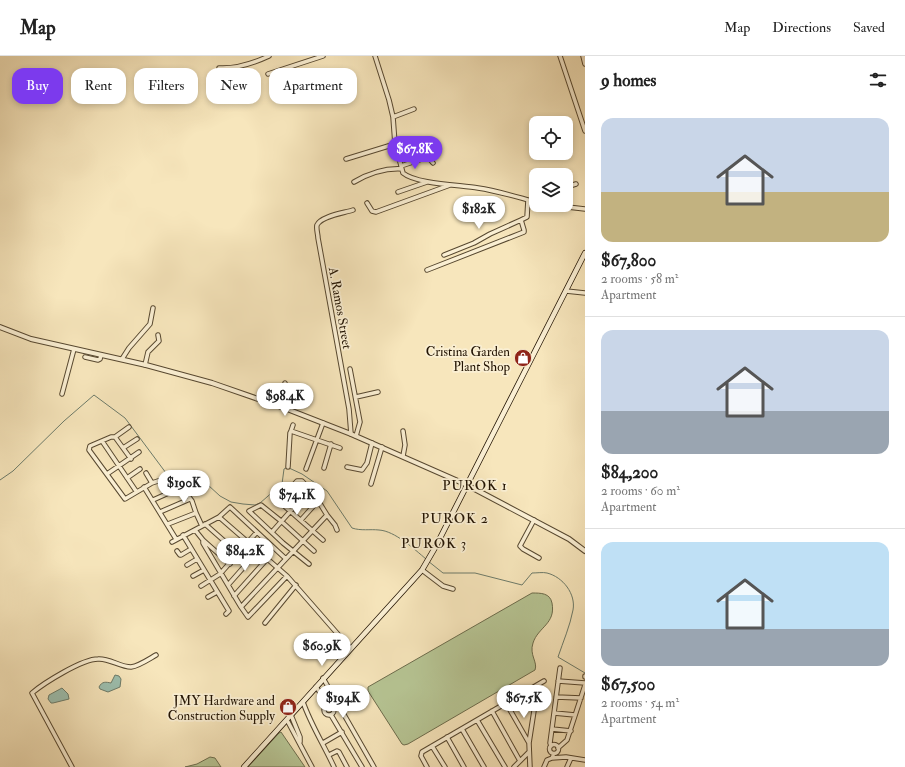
<!DOCTYPE html>
<meta charset="utf-8">
<style>
body{margin:0;font-family:"IM FELL Double Pica",serif;background:#f6f6f6;color:#222;height:100vh;display:flex;flex-direction:column;font-size:15px;white-space:nowrap}
*{box-sizing:border-box;margin:0}
p{font-size:13px;color:#767676}
.icon{flex:none;width:22px;height:22px;fill:none;stroke:currentColor;stroke-width:2;stroke-linecap:round;stroke-linejoin:round}
.map{position:relative;flex:1;overflow:hidden}
.details{display:flex;flex-direction:column;background:#fff;width:320px}
.details>*{flex:none}
.banner{position:absolute;left:12px;top:12px;width:380px;height:36px;display:flex;gap:8px}
.fabs{position:absolute;left:529px;top:60px;display:grid;gap:8px}
.fabs a{display:grid;place-items:center;width:44px;height:44px;border-radius:8px;background:#fff;box-shadow:0 2px 6px #0003;font-size:20px}
.price{position:absolute;translate:-50% -34px;padding:0 9px;border-radius:14px;background:#fff;color:#222;font-size:13px;line-height:26px;filter:drop-shadow(0 1px 2px #0008)}
.price::after{content:'';position:absolute;left:50%;top:24px;width:12px;height:9px;margin-left:-6px;background:inherit;clip-path:polygon(0 0,100% 0,50% 100%)}
.price.on{background:#7c3aed;color:#fff}
ul{padding:0;list-style:none}
li{display:grid;align-content:center;gap:8px;height:212px;padding:0 16px}
li+li{border-top:1px solid #e0e0e0}
li span{display:grid;place-items:center;height:124px;border-radius:12px;color:#555}
li>.icon{margin-inline-start:auto}
span .icon{width:72px;height:72px;fill:#fffc;stroke-width:1}
li b{font-size:17px}
h2{display:flex;justify-content:space-between;align-items:center;height:48px;padding:0 16px;font-size:17px}
.chip{padding:0 14px;border-radius:12px;background:#fff;box-shadow:0 2px 6px #0003;font-size:14px;line-height:36px}
.chip.on{background:#7c3aed;color:#fff}
header{display:flex;align-items:center;gap:24px;box-sizing:border-box;height:56px;padding:0 20px;background:#fff;border-bottom:1px solid #e0e0e0}
header strong{font-size:19px}
nav{display:flex;gap:22px;margin-inline-start:auto;font-size:14px}
main{display:flex;flex:1;min-height:0}
.map>svg:first-child{display:block}
</style>
<header>
<strong>Map</strong>
<nav><a>Map</a><a>Directions</a><a>Saved</a></nav>
</header>
<main>
<div class="map">
<svg width="585" height="711" viewBox="0 0 585 711">
<rect width="100%" height="100%" fill="#f7e6bc"/>
<filter id="stains"><feTurbulence type="fractalNoise" baseFrequency=".005" numOctaves="4"/><feColorMatrix values="0 0 0 0 .2 0 0 0 0 .09 0 0 0 0 .02 0 0 0 .5 -.17"/></filter>
<radialGradient id="worn" r=".72"><stop offset=".6" stop-color="#630" stop-opacity="0"/><stop offset="1" stop-color="#630" stop-opacity=".3"/></radialGradient>
<!-- green -->
<path fill="#b7c695" stroke="#6c6c4c" d="M532,537C541,537 550,537 552,547C556,568 538,571 533,587C529,599 538,606 535,614L408,688L404,689L402,688L368,635V631Z
M281,676L305,711H248L279,677Z
M210,701L215,702L221,711H185L197,708Z"/>
<!-- water -->
<path fill="#9dc0b0" stroke="#6c7b6a" d="M115,619L119,620L121,623L120,631L108,636L100,633L99,631C102,625 106,626 111,627Z
M62,632L68,638L69,643L53,647H51L48,643L49,639Z"/>
<g fill="none" stroke-linecap="round" stroke-linejoin="round">
<!-- stream -->
<path stroke="#6c7b6a" stroke-width="1" d="M289,412L302,418L327,435L352,472C361,475 370,473 379,474C395,475 414,493 426,503
M0,424L13,415L64,365L94,339L125,362L169,421
M175,424L191,418H196L220,440L231,446L243,448L255,449L260,447L282,428L284,413L286,412
M428,505L443,517H475L522,529L532,517C537,517 543,516 547,517C563,521 576,538 573,554C570,570 563,586 558,601L585,617"/>
<defs>
<path id="minor" d="M375,0L389,44L393,61L395,88L403,117C416,128 460,129 478,132C498,135 517,141 536,146
M560,0L585,75
M583,0L585,8
M219,12C236,13 254,7 269,0
M268,18L323,0
M393,61L414,53
M346,103L395,88
M401,110L428,101L433,107
M354,126C368,118 386,112 402,113
M566,131L576,128
M398,136L427,126
M367,147L372,155L376,156L450,129
M550,149L585,153
M444,199L474,187L490,178L521,164
M427,214L524,176V174L521,164L527,161L528,144
M566,235L585,237
M85,301L98,304L100,303L101,299
M122,303L129,292L150,268L153,252
M145,309L148,296L159,285L158,279
M350,313L360,366L356,380
M285,327L287,353
M62,338L74,293
M356,341L378,336
M129,371L115,381H111L90,390L89,394L125,443L152,427L167,422L179,428L192,445L196,457L202,470
M291,375L293,369
M403,375L405,389L403,400
M351,378L349,353L318,182C318,178 316,173 317,169C321,160 344,157 353,154
M115,381L131,403
M102,385L136,435
M123,392L137,383
M288,411L290,377L291,375L340,392
M347,411L362,414L367,407L372,387
M324,412L331,388
M306,413L323,367
M146,417L152,427
M107,418L139,396
M127,422L140,413
M371,428L382,391
M144,431L176,483
M273,440L323,484
M153,444L182,431L191,420
M279,445L297,425H302L314,438L327,459L335,469L337,474
M160,456L190,443
M219,461L287,520L350,592
M301,464L318,445
M534,464L520,490L523,493L539,502
M168,468L196,457
M205,468L239,498
M195,474L203,484L230,508
M272,476L310,433
M183,479L229,555L226,558
M203,484V487L241,551L248,561L287,520
M172,486L219,461L230,451L286,503
M177,495L180,499H181L191,493
M309,508L283,487L249,455L261,449L281,465L314,495
M187,509L197,503
M422,514L443,530L453,533
M193,520L204,514
M228,529L258,495
M201,530L220,518L257,476
M234,540L267,503
M208,541L217,536
M241,551L327,459
M265,567L296,529
M585,620V621
M323,622L374,711
M558,625L585,627
M316,631L322,639L327,650
M556,641L581,642
M303,646C311,669 324,689 334,711
M506,647L529,687
M324 654a5 5 0 1 1 10 0a5 5 0 1 1-10 0Z
M492,655L520,705
M554,657L575,659
M291,659L300,681V686
M331,659L362,711
M287,664L312,711
M477,664L505,711
M462,673L484,711
M552,673L571,675
M447,681L464,711
M323,687L342,676
M549.5 693a4.5 4.5 0 1 1 9 0a4.5 4.5 0 1 1-9 0Z
M432,690L445,711
M551,690L550,687L560,612
M558,692L567,684L585,629
M329,699L337,695L339,696L347,711
M552,702L566,701L585,704
M72,711L32,637C44,627 82,603 98,603C109,602 120,611 131,611C139,610 149,603 156,599
M427,711L421,700L422,696L544,625
M514,711L529,696
M530,711L529,687L538,629
M544,711L547,704L552,702L553,700
M567,711L571,702"/>
<path id="tertiary" d="M0,271L31,283L146,309L212,327L287,353L351,378L467,429L569,483L585,495"/>
<path id="secondary" d="M244,711L422,514L436,490L585,197"/>
</defs>
<!-- minor casing -->
<use href="#minor" stroke="#574830" stroke-width="5.5"/>
<!-- tertiary casing -->
<use href="#tertiary" stroke="#574830" stroke-width="6"/>
<!-- secondary casing -->
<use href="#secondary" stroke="#221302" stroke-width="6"/>
<!-- minor -->
<use href="#minor" stroke="#faefd3" stroke-width="3.5"/>
<!-- tertiary -->
<use href="#tertiary" stroke="#faefd3" stroke-width="4"/>
<!-- secondary -->
<use href="#secondary" stroke="#faefd3" stroke-width="4.5"/>
</g>
<!-- icons -->
<defs>
<symbol id="shop-disc" viewBox="-11 -11 22 22"><circle r="9.5" fill="#8f2418" stroke="#faefd3"/><path d="M-5-2.5h2.3a2.7 3.5 0 0 1 5.4 0H5L5.5 6h-11ZM-1.5-2.5h3a1.5 2.3 0 0 0-3 0Z" fill="#fff"/></symbol>
</defs>
<g fill-rule="evenodd">
<use href="#shop-disc" x="513" y="292" width="20" height="20"/>
<use href="#shop-disc" x="278" y="641" width="20" height="20"/>
</g>
<g text-anchor="middle" stroke-width="3.5" stroke-linejoin="round" paint-order="stroke">
<!-- street labels -->
<g font-size="13" fill="#221302" stroke="#faefd3">
<text transform="translate(341 252) rotate(80)" y="5">A. Ramos Street</text>
</g>
<!-- poi labels -->
<g font-size="13" fill="#221302" stroke="#faefd3" text-anchor="end">
<text x="510" y="300">Cristina Garden<tspan x="510" dy="15">Plant Shop</tspan></text>
<text x="275" y="649">JMY Hardware and<tspan x="275" dy="15">Construction Supply</tspan></text>
</g>
<!-- neighbourhood labels -->
<g font-size="14" letter-spacing="1" fill="#221302" stroke="#faefd3">
<text x="475" y="434">PUROK 1</text>
<text x="455" y="467">PUROK 2</text>
<text x="434" y="492">PUROK 3</text>
</g>
</g>
<rect width="100%" height="100%" filter="url(#stains)"/>
<rect width="100%" height="100%" fill="url(#worn)"/>
</svg>
<div class="fabs">
<a><svg class="icon" aria-label="locate" viewBox="0 0 24 24"><circle cx="12" cy="12" r="6"/><path d="M12 2v4M12 18v4M2 12h4M18 12h4"/></svg></a>
<a><svg class="icon" aria-label="layers" viewBox="0 0 24 24"><path d="M12 4l9 5-9 5-9-5zM3 14l9 5 9-5"/></svg></a>
</div>
<b class="price on" style="left:415px;top:114px">$67.8K</b>
<b class="price" style="left:479px;top:174px">$182K</b>
<b class="price" style="left:285px;top:361px">$98.4K</b>
<b class="price" style="left:184px;top:448px">$190K</b>
<b class="price" style="left:297px;top:460px">$74.1K</b>
<b class="price" style="left:245px;top:516px">$84.2K</b>
<b class="price" style="left:322px;top:611px">$60.9K</b>
<b class="price" style="left:343px;top:663px">$194K</b>
<b class="price" style="left:524px;top:663px">$67.5K</b>
<div class="banner">
<a class="chip on">Buy</a>
<a class="chip">Rent</a>
<a class="chip">Filters</a>
<a class="chip">New</a>
<a class="chip">Apartment</a>
</div>
</div>
<section class="details">
<h2>9 homes<svg class="icon" aria-label="filters" viewBox="0 0 24 24"><path d="M4 7h16M4 17h16"/><circle cx="9" cy="7" r="2"/><circle cx="15" cy="17" r="2"/></svg></h2>
<ul>
<li><span style="background:linear-gradient(#c9d6e8 60%,#c2b280 0)"><svg class="icon" aria-label="home" viewBox="0 0 24 24"><path d="M3 11l9-7 9 7M6 9v11h12V9"/></svg></span><div><b>$67,800</b><p>2 rooms · 58 m²</p><p>Apartment</p></div></li>
<li><span style="background:linear-gradient(#c9d6e8 65%,#9aa5b1 0)"><svg class="icon" aria-label="home" viewBox="0 0 24 24"><path d="M3 11l9-7 9 7M6 9v11h12V9"/></svg></span><div><b>$84,200</b><p>2 rooms · 60 m²</p><p>Apartment</p></div></li>
<li><span style="background:linear-gradient(#bfe0f5 70%,#9aa5b1 0)"><svg class="icon" aria-label="home" viewBox="0 0 24 24"><path d="M3 11l9-7 9 7M6 9v11h12V9"/></svg></span><div><b>$67,500</b><p>2 rooms · 54 m²</p><p>Apartment</p></div></li>
</ul>
</section>
</main>
